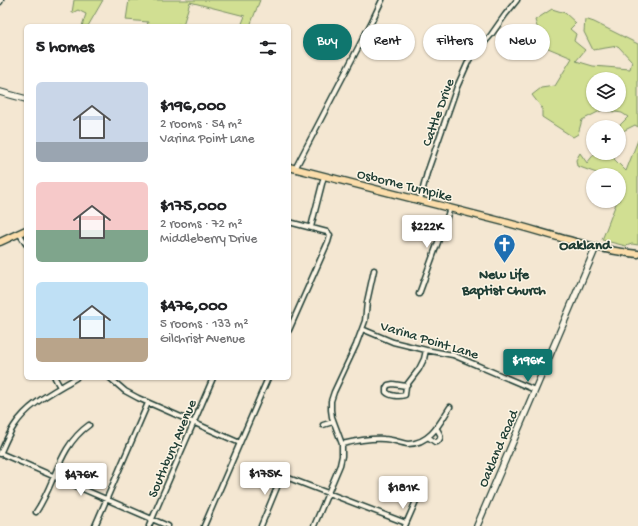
<!DOCTYPE html>
<meta charset="utf-8">
<style>
body{margin:0;font-family:"Gochi Hand",sans-serif;background:#f6f6f6;color:#202124;height:100vh;display:flex;flex-direction:column;font-size:15px;white-space:nowrap}
*{box-sizing:border-box;margin:0}
p{font-size:13px;color:#757577}
.icon{flex:none;width:22px;height:22px;fill:none;stroke:currentColor;stroke-width:2;stroke-linecap:round;stroke-linejoin:round}
.map{position:relative;flex:1;overflow:hidden}
.side{position:absolute;left:24px;top:24px;width:267px;height:356px;display:flex;flex-direction:column;background:#fff;border-radius:6px;box-shadow:0 1px 3px #0004}
.side>*{flex:none}
.top-card{position:absolute;left:303px;top:24px;width:275px;height:36px;display:flex;gap:8px}
.controls{position:absolute;left:586px;top:72px;display:grid;gap:8px}
.controls a{display:grid;place-items:center;width:40px;height:40px;border-radius:50%;background:#fff;box-shadow:0 1px 3px #0004;font-size:20px}
.price{position:absolute;translate:-50% -34px;padding:0 9px;border-radius:4px;background:#fff;color:#222;font-size:13px;line-height:26px;filter:drop-shadow(0 1px 2px #0008)}
.price::after{content:'';position:absolute;left:50%;top:24px;width:12px;height:9px;margin-left:-6px;background:inherit;clip-path:polygon(0 0,100% 0,50% 100%)}
.price.active{background:#0f766e;color:#fff}
ul{padding:0;list-style:none}
li{display:flex;align-items:center;gap:12px;height:100px;padding:0 12px}
li span{display:grid;place-items:center;flex:none;width:112px;height:80px;border-radius:6px;color:#555}
li>.icon{margin-inline-start:auto}
span .icon{width:48px;height:48px;fill:#fffc;stroke-width:1}
li b{font-size:17px}
h2{display:flex;justify-content:space-between;align-items:center;height:48px;padding:0 12px;font-size:17px}
.chip{padding:0 14px;border-radius:18px;background:#fff;box-shadow:0 1px 3px #0004;font-size:14px;line-height:36px}
.chip.active{background:#0f766e;color:#fff}
.map>svg:first-child{display:block}
</style>
<div class="map">
<svg width="638" height="526" viewBox="0 0 638 526">
<rect width="100%" height="100%" fill="#f4e7d2"/>
<filter id="ink" filterUnits="userSpaceOnUse"><feTurbulence type="fractalNoise" baseFrequency=".025" numOctaves="2"/><feDisplacementMap in="SourceGraphic" scale="8" xChannelSelector="R" yChannelSelector="G"/><feConvolveMatrix kernelMatrix="1 2 1 2 8 2 1 2 1" color-interpolation-filters="sRGB"/></filter>
<g filter="url(#ink)">
<!-- green -->
<path fill="#d1df92" stroke="#788e63" fill-rule="evenodd" d="M74,0H103L88,26H82L86,14L78,10L72,13Z
M129,0H260L250,26H241L245,16L190,2L183,25L178,24L177,26H147L148,22L126,20Z
M552,9L565,13L576,23L570,29L576,34L574,41L585,50L576,61L593,66L630,69L632,61L618,46L593,50L584,32L585,19L594,22L638,44V127L635,125L621,132L619,130V127H618L628,117L622,113L602,110L582,120L578,134L573,137L542,117V108L532,95L541,88L555,86L572,58L548,48L545,40L538,30L535,20ZM593,79H619V105H593Z
M638,140V245L632,244L626,246L602,240L617,201H619V195L623,183L619,181V175H602L577,166L576,160L580,153L587,163L595,153H615L614,159L626,171Z"/>
<g fill="none" stroke-linecap="round" stroke-linejoin="round">
<defs>
<path id="street" d="M0,2L1,0
M295,169L372,21L382,0
M420,200L427,173L457,87L469,60L491,35L505,15L517,0
M289,222L327,232L330,235L328,242L289,330
M311,227L324,176
M19,233L26,244
M419,294L445,223L450,208
M362,329L393,342L426,350L453,355L535,390
M55,378L60,387
M110,378L125,391L138,398L240,443
M406,386L393,384L388,385L386,388V392C390,396 399,397 405,395L406,386L419,369L424,359L426,350
M323,425L333,422
M428,437L435,442H437C443,437 440,434 437,429
M342,444C355,441 370,438 384,439C392,439 400,443 408,444C430,444 440,423 450,407
M0,453L168,526
M0,454C4,445 8,435 14,426C29,403 53,392 76,378
M36,512C56,483 58,447 89,425
M95,526L148,403
M149,526L213,378
M204,526L268,378
M261,526L280,480L283,478L286,477L406,523
M314,526L340,465L342,456V444L332,417L331,410V401L334,392L356,345L365,321L367,302L374,270
M405,526L416,501"/>
<path id="secondary" d="M0,92L26,99
M477,526L596,247"/>
<path id="primary" d="M289,167C362,185 435,204 508,223C550,234 595,250 638,254
M0,242L26,230"/>
</defs>
<!-- street casing -->
<use href="#street" stroke="#1f3d34" stroke-width="7"/>
<!-- secondary casing -->
<use href="#secondary" stroke="#1f3d34" stroke-width="8"/>
<!-- primary casing -->
<use href="#primary" stroke="#1f3d34" stroke-width="9"/>
<!-- street -->
<use href="#street" stroke="#fcf5e5" stroke-width="4"/>
<!-- secondary -->
<use href="#secondary" stroke="#fcf5e5" stroke-width="5.5"/>
<!-- primary -->
<use href="#primary" stroke="#fbddab" stroke-width="6"/>
</g>
</g>
<!-- icons -->
<defs>
<symbol id="church-pin" viewBox="-11 -11 22 30"><path d="M0 17L-7.5 6A9.5 9.5 0 1 1 7.5 6Z" fill="#1f6fb2" stroke="#fcf5e5"/><path d="M-1.2-6h2.4v3.5h3.3v2.4h-3.3V6h-2.4V-.1h-3.3v-2.4h3.3Z" fill="#fff"/></symbol>
</defs>
<g fill-rule="evenodd">
<use href="#church-pin" x="492" y="232" width="25" height="34"/>
</g>
<g text-anchor="middle" stroke-width="3" stroke-linejoin="round" paint-order="stroke">
<!-- street labels -->
<g font-size="14" fill="#1f3d34" stroke="#fcf5e5">
<text transform="translate(437 112) rotate(-70)" y="5">Cattle Drive</text>
<text transform="translate(405 184) rotate(14)" y="5">Osborne Turnpike</text>
<text transform="translate(430 339) rotate(17)" y="5">Varina Point Lane</text>
<text transform="translate(171 448) rotate(-67)" y="5">Southbury Avenue</text>
<text transform="translate(497 448) rotate(-67)" y="5">Oakland Road</text>
</g>
<!-- poi labels -->
<g font-size="14" font-weight="bold" fill="#1f3d34" stroke="#fcf5e5">
<text x="504" y="278">New Life<tspan x="504" dy="16">Baptist Church</tspan></text>
</g>
<!-- neighbourhood labels -->
<g font-size="15" font-weight="bold" fill="#1f3d34" stroke="#fcf5e5">
<text x="585" y="249">Oakland</text>
</g>
</g>
</svg>
<div class="controls">
<a><svg class="icon" aria-label="layers" viewBox="0 0 24 24"><path d="M12 4l9 5-9 5-9-5zM3 14l9 5 9-5"/></svg></a>
<a>+</a>
<a>−</a>
</div>
<b class="price" style="left:427px;top:249px">$222K</b>
<b class="price active" style="left:528px;top:383px">$196K</b>
<b class="price" style="left:265px;top:496px">$175K</b>
<b class="price" style="left:81px;top:497px">$476K</b>
<b class="price" style="left:403px;top:510px">$181K</b>
<div class="top-card">
<a class="chip active">Buy</a>
<a class="chip">Rent</a>
<a class="chip">Filters</a>
<a class="chip">New</a>
</div>
<section class="side">
<h2>5 homes<svg class="icon" aria-label="filters" viewBox="0 0 24 24"><path d="M4 7h16M4 17h16"/><circle cx="9" cy="7" r="2"/><circle cx="15" cy="17" r="2"/></svg></h2>
<ul>
<li><span style="background:linear-gradient(#c9d6e8 75%,#9aa5b1 0)"><svg class="icon" aria-label="home" viewBox="0 0 24 24"><path d="M3 11l9-7 9 7M6 9v11h12V9"/></svg></span><div><b>$196,000</b><p>2 rooms · 54 m²</p><p>Varina Point Lane</p></div></li>
<li><span style="background:linear-gradient(#f6c9c9 60%,#7fa58c 0)"><svg class="icon" aria-label="home" viewBox="0 0 24 24"><path d="M3 11l9-7 9 7M6 9v11h12V9"/></svg></span><div><b>$175,000</b><p>2 rooms · 72 m²</p><p>Middleberry Drive</p></div></li>
<li><span style="background:linear-gradient(#bfe0f5 70%,#b9a48a 0)"><svg class="icon" aria-label="home" viewBox="0 0 24 24"><path d="M3 11l9-7 9 7M6 9v11h12V9"/></svg></span><div><b>$476,000</b><p>5 rooms · 133 m²</p><p>Gilchrist Avenue</p></div></li>
</ul>
</section>
</div>
